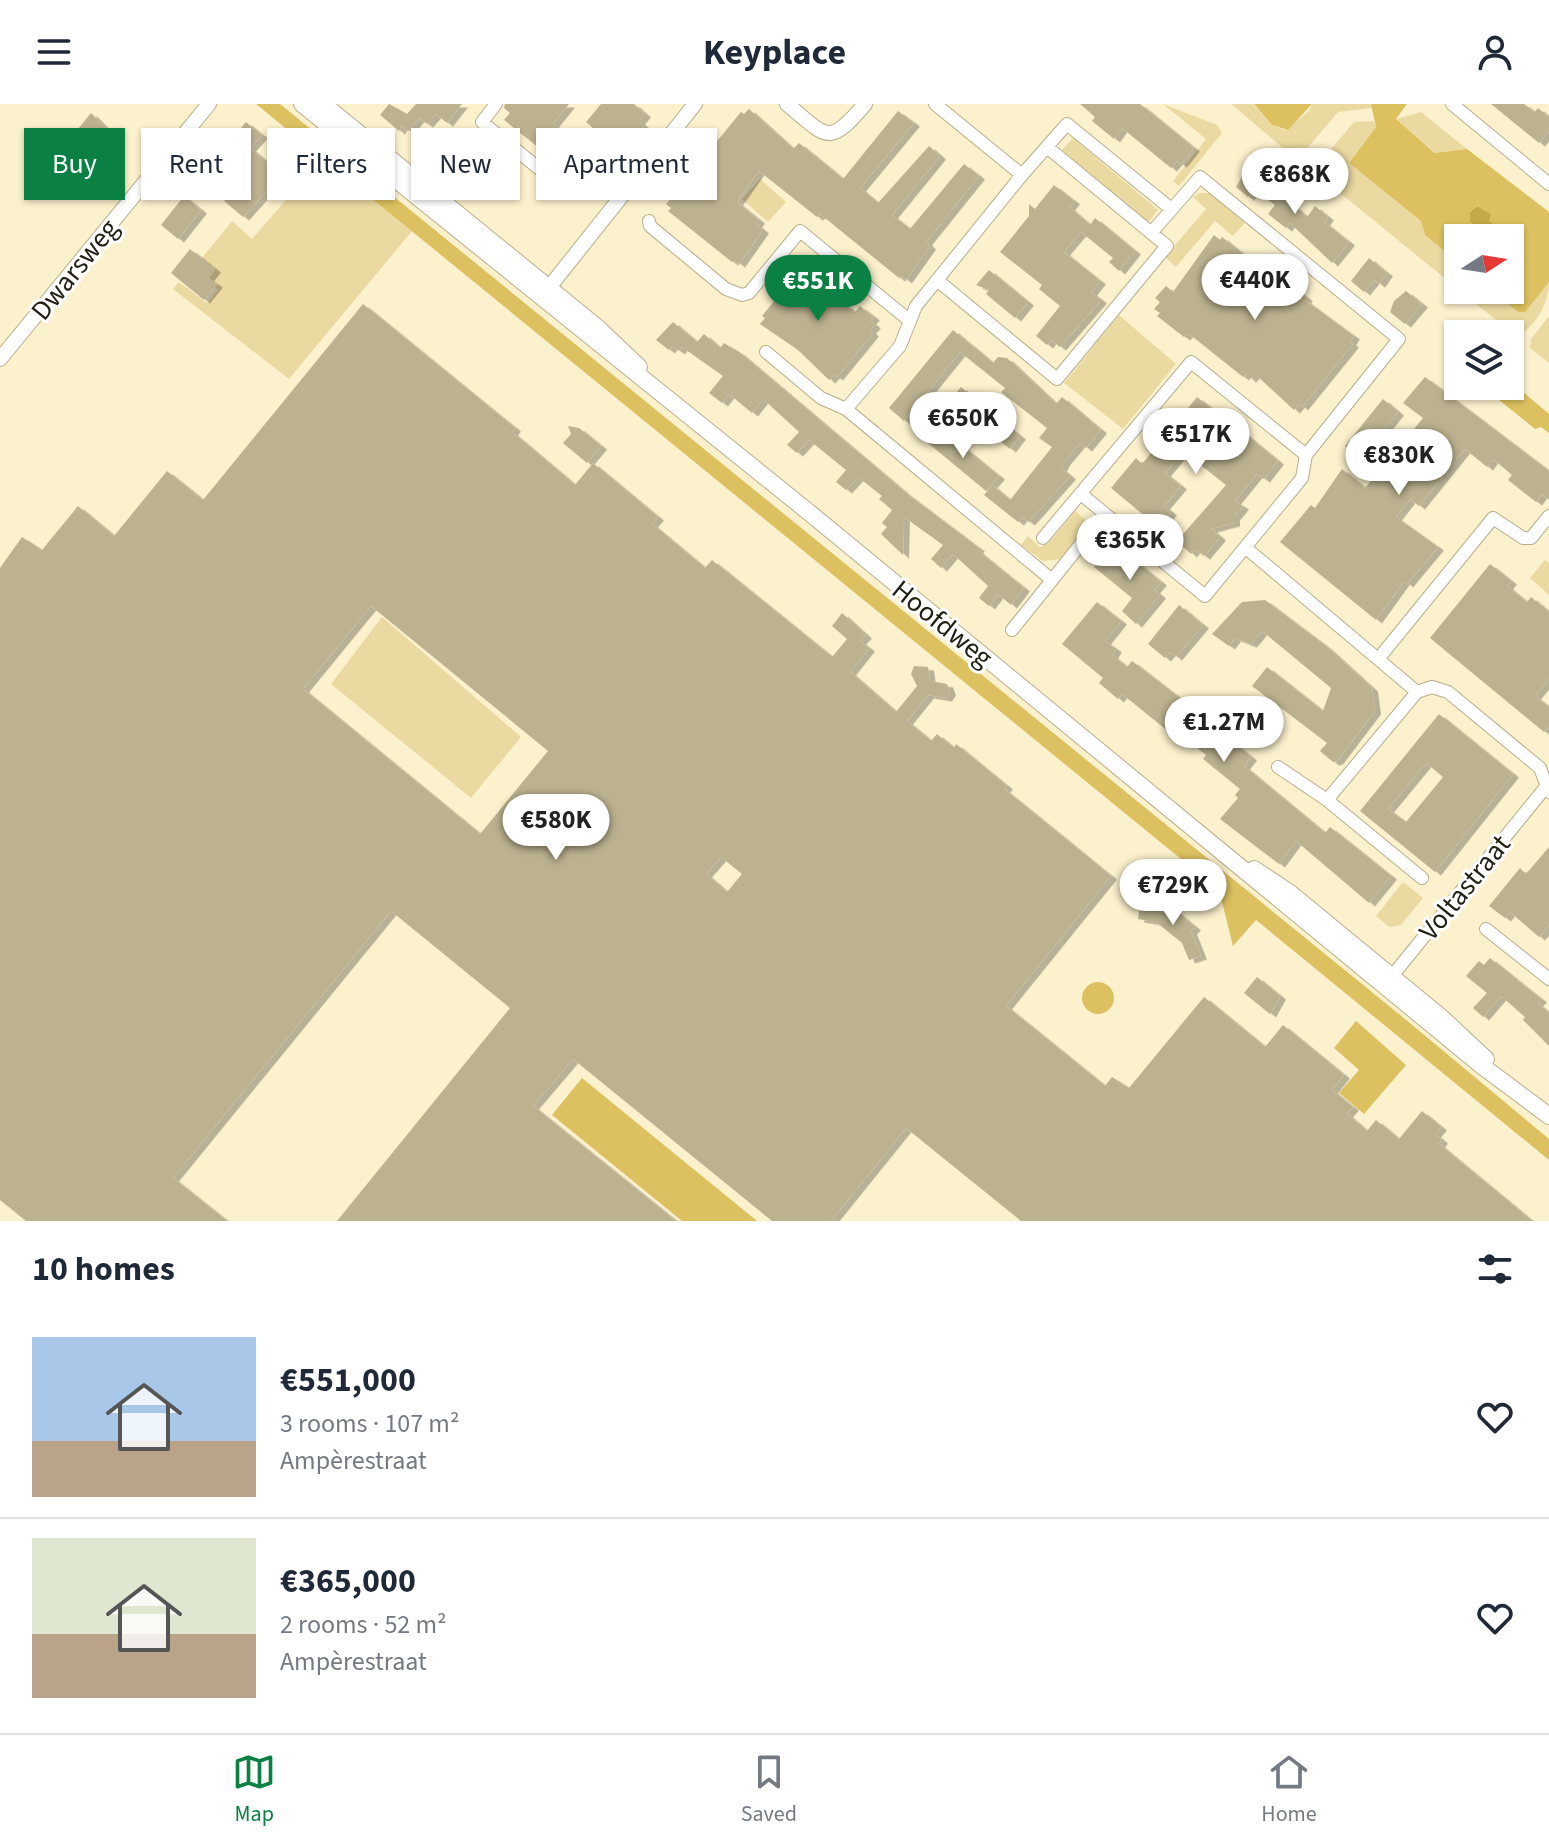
<!DOCTYPE html>
<meta charset="utf-8">
<style>
body{margin:0;font-family:"Source Sans 3",sans-serif;background:#f6f6f7;color:#1f2937;height:100vh;display:flex;flex-direction:column;font-size:30px;white-space:nowrap}
*{box-sizing:border-box;margin:0}
p{font-size:26px;color:#747a83}
.icon{flex:none;width:44px;height:44px;fill:none;stroke:currentColor;stroke-width:2;stroke-linecap:round;stroke-linejoin:round}
.map{position:relative;height:1117px;overflow:hidden}
.side{display:flex;flex-direction:column;background:#fff;flex:1}
.side>*{flex:none}
.guide{position:absolute;left:24px;top:24px;width:800px;height:72px;display:flex;gap:16px}
.needle{width:52px;rotate:78deg}
.buttons{position:absolute;left:1444px;top:120px;display:grid;gap:16px}
.buttons a{display:grid;place-items:center;width:80px;height:80px;border-radius:0px;background:#fff;box-shadow:0 2px 6px #0004;font-size:40px}
.price{position:absolute;translate:-50% -68px;padding:0 18px;border-radius:28px;background:#fff;color:#222;font-size:26px;line-height:52px;filter:drop-shadow(0 2px 4px #0008)}
.price::after{content:'';position:absolute;left:50%;top:48px;width:24px;height:18px;margin-left:-12px;background:inherit;clip-path:polygon(0 0,100% 0,50% 100%)}
.price.selected{background:#0b8043;color:#fff}
ul{padding:0;list-style:none}
li{display:flex;align-items:center;gap:24px;height:200px;padding:0 32px}
li+li{border-top:2px solid #e0e1e3}
li span{display:grid;place-items:center;flex:none;width:224px;height:160px;border-radius:0px;color:#555}
li>.icon{margin-inline-start:auto}
span .icon{width:96px;height:96px;fill:#fffc;stroke-width:1}
li b{font-size:34px}
h2{display:flex;justify-content:space-between;align-items:center;height:96px;padding:0 32px;font-size:34px}
.chip{padding:0 28px;border-radius:0px;background:#fff;box-shadow:0 2px 6px #0004;font-size:28px;line-height:72px}
.chip.selected{background:#0b8043;color:#fff}
header{display:flex;justify-content:space-between;align-items:center;height:104px;padding:0 32px;background:#fff;font-size:36px;font-weight:700}
.tabs{display:flex;justify-content:space-around;align-items:center;height:112px;border-top:2px solid #e0e1e3;background:#fff;font-size:22px;color:#747a83}
.tabs a{display:grid;justify-items:center;gap:4px}
.tabs .selected{color:#0b8043}
.map>svg:first-child{display:block}
</style>
<header><svg class="icon" aria-label="menu" viewBox="0 0 24 24"><path d="M4 6h16M4 12h16M4 18h16"/></svg>Keyplace<svg class="icon" aria-label="person" viewBox="0 0 24 24"><circle cx="12" cy="8" r="4"/><path d="M4 21q1-7 8-7t8 7"/></svg></header>
<div class="map">
<svg width="1549" height="1117" viewBox="0 0 1549 1117">
<defs>
<filter id="shadow"><feDropShadow dx="6" dy="3.5" stdDeviation="0" flood-color="#0004"/></filter>
</defs>
<rect width="100%" height="100%" fill="#fcf1cd"/>
<!-- green -->
<path fill="#ead9a0" d="M1163,0L1217,21L1222,29L1179,82L1173,77L1206,35Z
M1231,0H1253L1272,21L1285,26L1309,7L1312,0H1371L1372,4L1338,8L1297,56Z
M1421,8L1467,45L1436,49L1396,15Z
M1374,17L1376,23L1349,59L1421,117L1425,131L1458,158V185L1313,67L1354,18Z
M1073,34L1158,106L1148,119L1062,46Z
M322,54L412,127L289,275L173,185L179,178L207,199L218,186L206,176L201,155L232,117L252,135Z
M760,75L786,98L768,118L742,95Z
M1200,89H1211L1245,119L1233,132L1215,117L1176,163L1165,153L1206,105L1193,93Z
M1549,178C1549,198 1536,224 1516,232L1459,186H1491L1518,208H1524Z
M1119,211L1176,260L1123,325L1064,279Z
M1549,212V259L1530,244L1531,235Z
M1075,407L1090,420L1060,455L1043,457L1021,441L1028,432L1040,443L1049,439Z
M1545,456L1549,459V491L1530,474Z
M382,513L521,633L471,694L331,580Z
M1403,778L1423,794L1401,821L1389,823L1376,812Z"/>
<!-- forest -->
<path fill="#c5aa47" d="M1477,102L1492,110L1499,125L1493,134H1485L1470,118V108Z"/>
<!-- water -->
<path fill="#ddc160" d="M256,0H280L1405,915L1549,1035V1056L1256,816L1233,842L1219,786Z
M1254,0H1312L1288,26L1272,21Z
M1371,0H1407L1396,15L1435,49L1467,45L1549,108V178L1525,208H1518L1491,186H1510V134H1493L1499,125L1489,117L1491,110L1477,102L1470,108V118L1485,134H1458V158L1425,131L1421,117L1349,59L1376,23Z
M1510,277L1549,310V329L1541,323L1535,325L1493,291L1486,295L1471,282H1510Z
M1082 894a16 16 0 1 1 32 0a16 16 0 1 1-32 0Z
M1356,917L1406,961L1364,1010L1339,989L1359,966L1334,944Z
M582,974L757,1117H682L552,1011Z"/>
<!-- building -->
<path fill="#bcb290" fill-rule="evenodd" filter="url(#shadow)" d="M389,0L407,10L416,0H462L447,19L436,10L427,20L419,14L408,27L402,22L399,27L380,11Z
M505,0H569L553,20L588,48L601,31L586,18L601,0H634L645,10L639,17L644,22L632,36L628,33L613,52L617,55L596,82L589,76L584,82L551,50L549,52L504,16L510,9L504,4Z
M1080,0H1140L1194,44L1181,60L1177,57L1171,64L1122,24L1114,35L1092,17L1095,13Z
M1491,0H1524L1535,8L1538,4L1549,13V27L1539,39Z
M749,5L793,45L799,39L843,75L898,7L914,19L860,84L878,99L929,42L940,52L892,111L910,125L964,60L979,72L926,138L930,142L906,176L901,172L899,174L825,114L820,111L817,113L759,67L737,98L759,116L756,120L763,126L739,160L734,156L732,158L668,107L671,104L666,100L707,55L704,53L741,8L744,10Z
M91,9L116,34L105,47L78,25Z
M246,18L262,31L250,44L282,70L243,113L224,97L230,90L204,68Z
M446,32L464,49L453,62L433,47Z
M1247,64L1253,69L1257,65L1278,83L1275,86L1307,113L1315,102L1328,113L1324,118L1349,138L1332,159L1290,119L1286,124L1268,110L1275,101L1254,86L1248,93L1236,83Z
M1054,81L1074,97L1069,103L1090,121L1095,114L1135,147L1119,167L1109,158L1113,154L1081,128L1064,148L1100,177L1091,188L1101,196L1060,243L1051,236L1047,241L1036,232L1060,202L1039,185L1042,181L1000,148L1029,112V100L1035,105Z
M184,92L201,106L178,135L161,121Z
M1214,131L1220,136L1222,133L1253,158H1263L1307,194L1305,196L1354,232L1350,238L1353,240L1302,303L1299,300L1294,306L1255,270L1250,275L1245,270L1243,273L1193,233L1187,230L1184,233L1157,212L1160,209L1154,205L1160,198L1155,194L1166,182L1173,188Z
M190,145L215,165L208,174L217,180L204,196L171,169Z
M1369,154L1387,169L1379,180L1374,176L1364,188L1351,177Z
M813,163L826,174L821,181L837,194L855,208L860,202L874,213L870,217L875,221L870,226L873,229L837,273L834,271L829,276L798,246L760,220L765,214L762,212L798,168L801,170Z
M989,166L1028,198L1015,214L986,190L989,186L976,181Z
M1406,187L1422,200L1405,220L1390,208L1394,197Z
M363,200L515,324L512,328L575,381L593,359L658,413L652,420L705,464L712,456L832,553L847,535L832,522L842,509L866,531L860,537L869,544L850,568L896,608L917,582L911,570L914,562L928,563L930,577L947,580L950,588L946,594L928,591L907,617L931,637L937,630L954,644L956,640L1007,682L1004,685L1111,772L1006,902L1105,982L1112,973L1129,984L1204,893L1265,943L1283,921L1344,971L1332,986L1353,1003L1347,1010L1367,1027L1376,1016L1399,1035L1422,1007L1441,1023L1435,1030L1442,1036L1439,1040L1532,1117H1021L906,1024L831,1117H772L573,955L533,1002L676,1117H337L510,904L391,807L173,1074L227,1117H26L0,1096V464L22,433L42,446L78,402L114,432L167,367L203,396ZM371,502L548,647L480,730L303,585ZM721,753L742,770L727,788L706,770Z
M673,218L697,238L704,230L720,244L724,239L739,248L906,389L979,444L977,446L1024,484L1011,501L998,490L989,502L979,494L988,482L953,450L941,464L931,455L943,441L904,413L903,451L881,430L887,423L882,419L892,406L879,395L882,392L858,373L846,386L836,378L846,366L809,336L797,349L787,341L799,328L763,295L752,309L729,290L722,299L709,289L723,272L682,243L679,247L672,242L669,246L656,236Z
M953,226L993,259L998,253L1007,254L1056,300L1062,293L1101,326L1086,344L1080,339L1064,358L1061,364L1070,372L1029,418L1022,413L1018,418L984,391L992,381L1010,396L1052,343L1039,334L1047,324L1001,288L1005,284L960,248L904,317L889,304Z
M1425,273L1549,367V396L1542,390L1536,398L1508,376L1512,371L1493,355L1487,363L1465,345L1419,402L1410,395L1396,413L1438,443L1407,480L1404,477L1376,516L1280,438L1311,401L1315,404L1342,365L1365,384L1386,359L1368,345L1360,354L1345,342L1383,295L1398,308L1383,327L1401,341L1423,314L1403,299Z
M961,283L1020,332L1010,345L949,297Z
M1197,293L1212,305L1188,334L1206,348L1231,318L1278,357L1264,375L1257,370L1235,397L1243,402L1234,413V419L1211,425L1220,433L1204,452L1195,445L1191,450L1177,437L1226,381L1183,347L1165,369L1181,382L1164,402L1171,408L1158,423L1111,384L1136,354L1142,360Z
M568,322L579,324L601,342L587,359L563,339L571,330Z
M940,324L999,372L986,387L928,339Z
M1119,444L1161,478L1154,486L1160,491L1136,520L1122,507L1132,494L1094,463L1108,447L1114,451Z
M1490,460L1511,477L1507,482L1527,498L1531,493L1549,508V575L1535,592L1549,603V622L1544,628L1430,534Z
M1265,496L1326,542L1372,584L1375,607L1337,657L1333,658L1320,647L1327,639L1252,582L1267,563L1323,607L1331,584L1262,527L1251,540L1235,534L1229,542L1212,530L1242,498Z
M1097,498L1121,517L1105,537L1116,545L1112,551L1127,563L1132,557L1172,588L1206,615L1199,624L1217,638L1223,630L1251,653L1244,662L1325,729L1330,723L1391,772L1369,799L1296,737L1279,760L1220,715L1238,694L1235,691L1240,685L1203,655L1206,651L1182,632L1179,636L1122,590L1118,595L1099,579L1103,574L1062,540Z
M1179,501L1203,521L1176,553L1170,548L1165,554L1148,540Z
M1439,610L1513,670L1435,768L1360,707ZM1426,659L1443,673L1406,718L1388,705Z
M1549,743V821L1539,833L1510,808L1505,814L1489,802L1520,764L1526,770Z
M1140,802L1166,806L1170,802L1195,823L1191,827L1201,852L1189,856L1182,839L1156,818L1138,815Z
M1490,854L1541,895L1537,899L1549,909V942L1523,916L1525,913L1501,892L1483,913L1473,904L1487,889L1466,872L1479,857L1484,861Z
M1257,873L1280,892L1270,910L1244,889Z"/>
<g fill="none" stroke-linecap="round" stroke-linejoin="round">
<defs>
<path id="minor" d="M496,0L482,18L554,77
M935,0L1022,71L1067,20L1170,104
M1452,0L1549,80
M649,117L650,122L726,185L742,191L749,189L800,127L910,217
M937,176L1057,275L1161,149L1167,142L1047,43
M766,248L821,294L846,305L1052,476
M846,305L900,242L916,202L1022,71
M1081,390L1205,492L1302,374L1306,351L1399,235L1200,73L1151,129
M1043,434L1191,258L1306,351
M1246,444L1417,588L1432,583L1448,588L1540,664L1549,688
M1012,526L1105,410
M1379,554L1493,414L1523,434H1531L1549,412
M1278,663L1327,696L1422,774
M1327,696L1417,588
M1486,825L1549,875
M1388,877L1545,684"/>
<path id="tertiary" d="M787,0C827,33 828,44 865,0
M543,191L695,0
M0,255L209,0"/>
<path id="secondary" d="M302,0L811,410L1482,962L1549,1012
M323,0L598,224L639,263
M1254,765L1290,789L1442,914L1486,955"/>
</defs>
<!-- minor casing -->
<use href="#minor" stroke="#b8ae8c" stroke-width="14"/>
<!-- tertiary casing -->
<use href="#tertiary" stroke="#b8ae8c" stroke-width="16"/>
<!-- secondary casing -->
<use href="#secondary" stroke="#b8ae8c" stroke-width="18"/>
<!-- minor -->
<use href="#minor" stroke="#fff" stroke-width="12"/>
<!-- tertiary -->
<use href="#tertiary" stroke="#fff" stroke-width="14"/>
<!-- secondary -->
<use href="#secondary" stroke="#fff" stroke-width="16"/>
</g>
<g text-anchor="middle" stroke-width="6" stroke-linejoin="round" paint-order="stroke">
<!-- street labels -->
<g font-size="28" fill="#242013" stroke="#fff">
<text transform="translate(74 165) rotate(-51)" y="10">Dwarsweg</text>
<text transform="translate(943 519) rotate(39)" y="10">Hoofdweg</text>
<text transform="translate(1464 783) rotate(-51)" y="10">Voltastraat</text>
</g>
</g>
</svg>
<div class="buttons">
<a><svg class="needle" viewBox="-14 -14 28 28"><path d="M0-13l5 13h-10z" fill="#e53935"/><path d="M0 13l5-13h-10z" fill="#747a83"/></svg></a>
<a><svg class="icon" aria-label="layers" viewBox="0 0 24 24"><path d="M12 4l9 5-9 5-9-5zM3 14l9 5 9-5"/></svg></a>
</div>
<b class="price" style="left:1295px;top:112px">€868K</b>
<b class="price" style="left:1255px;top:218px">€440K</b>
<b class="price selected" style="left:818px;top:219px">€551K</b>
<b class="price" style="left:963px;top:356px">€650K</b>
<b class="price" style="left:1196px;top:372px">€517K</b>
<b class="price" style="left:1399px;top:393px">€830K</b>
<b class="price" style="left:1130px;top:478px">€365K</b>
<b class="price" style="left:1224px;top:660px">€1.27M</b>
<b class="price" style="left:556px;top:758px">€580K</b>
<b class="price" style="left:1173px;top:823px">€729K</b>
<div class="guide">
<a class="chip selected">Buy</a>
<a class="chip">Rent</a>
<a class="chip">Filters</a>
<a class="chip">New</a>
<a class="chip">Apartment</a>
</div>
</div>
<section class="side">
<h2>10 homes<svg class="icon" aria-label="filters" viewBox="0 0 24 24"><path d="M4 7h16M4 17h16"/><circle cx="9" cy="7" r="2"/><circle cx="15" cy="17" r="2"/></svg></h2>
<ul>
<li><span style="background:linear-gradient(#a9c7e8 65%,#b9a48a 0)"><svg class="icon" aria-label="home" viewBox="0 0 24 24"><path d="M3 11l9-7 9 7M6 9v11h12V9"/></svg></span><div><b>€551,000</b><p>3 rooms · 107 m²</p><p>Ampèrestraat</p></div><svg class="icon" aria-label="heart" viewBox="0 0 24 24"><path d="M12 20l-8-8c-3-5 5-10 8-4 3-6 11-1 8 4z"/></svg></li>
<li><span style="background:linear-gradient(#dfe7d0 60%,#b9a48a 0)"><svg class="icon" aria-label="home" viewBox="0 0 24 24"><path d="M3 11l9-7 9 7M6 9v11h12V9"/></svg></span><div><b>€365,000</b><p>2 rooms · 52 m²</p><p>Ampèrestraat</p></div><svg class="icon" aria-label="heart" viewBox="0 0 24 24"><path d="M12 20l-8-8c-3-5 5-10 8-4 3-6 11-1 8 4z"/></svg></li>
</ul>
</section>
<nav class="tabs">
<a class="selected"><svg class="icon" aria-label="map" viewBox="0 0 24 24"><path d="M3 6l6-2 6 2 6-2v14l-6 2-6-2-6 2zM9 4v14M15 6v14"/></svg>Map</a>
<a><svg class="icon" aria-label="saved" viewBox="0 0 24 24"><path d="M7 4h10v16l-5-4-5 4z"/></svg>Saved</a>
<a><svg class="icon" aria-label="home" viewBox="0 0 24 24"><path d="M3 11l9-7 9 7M6 9v11h12V9"/></svg>Home</a>
</nav>
